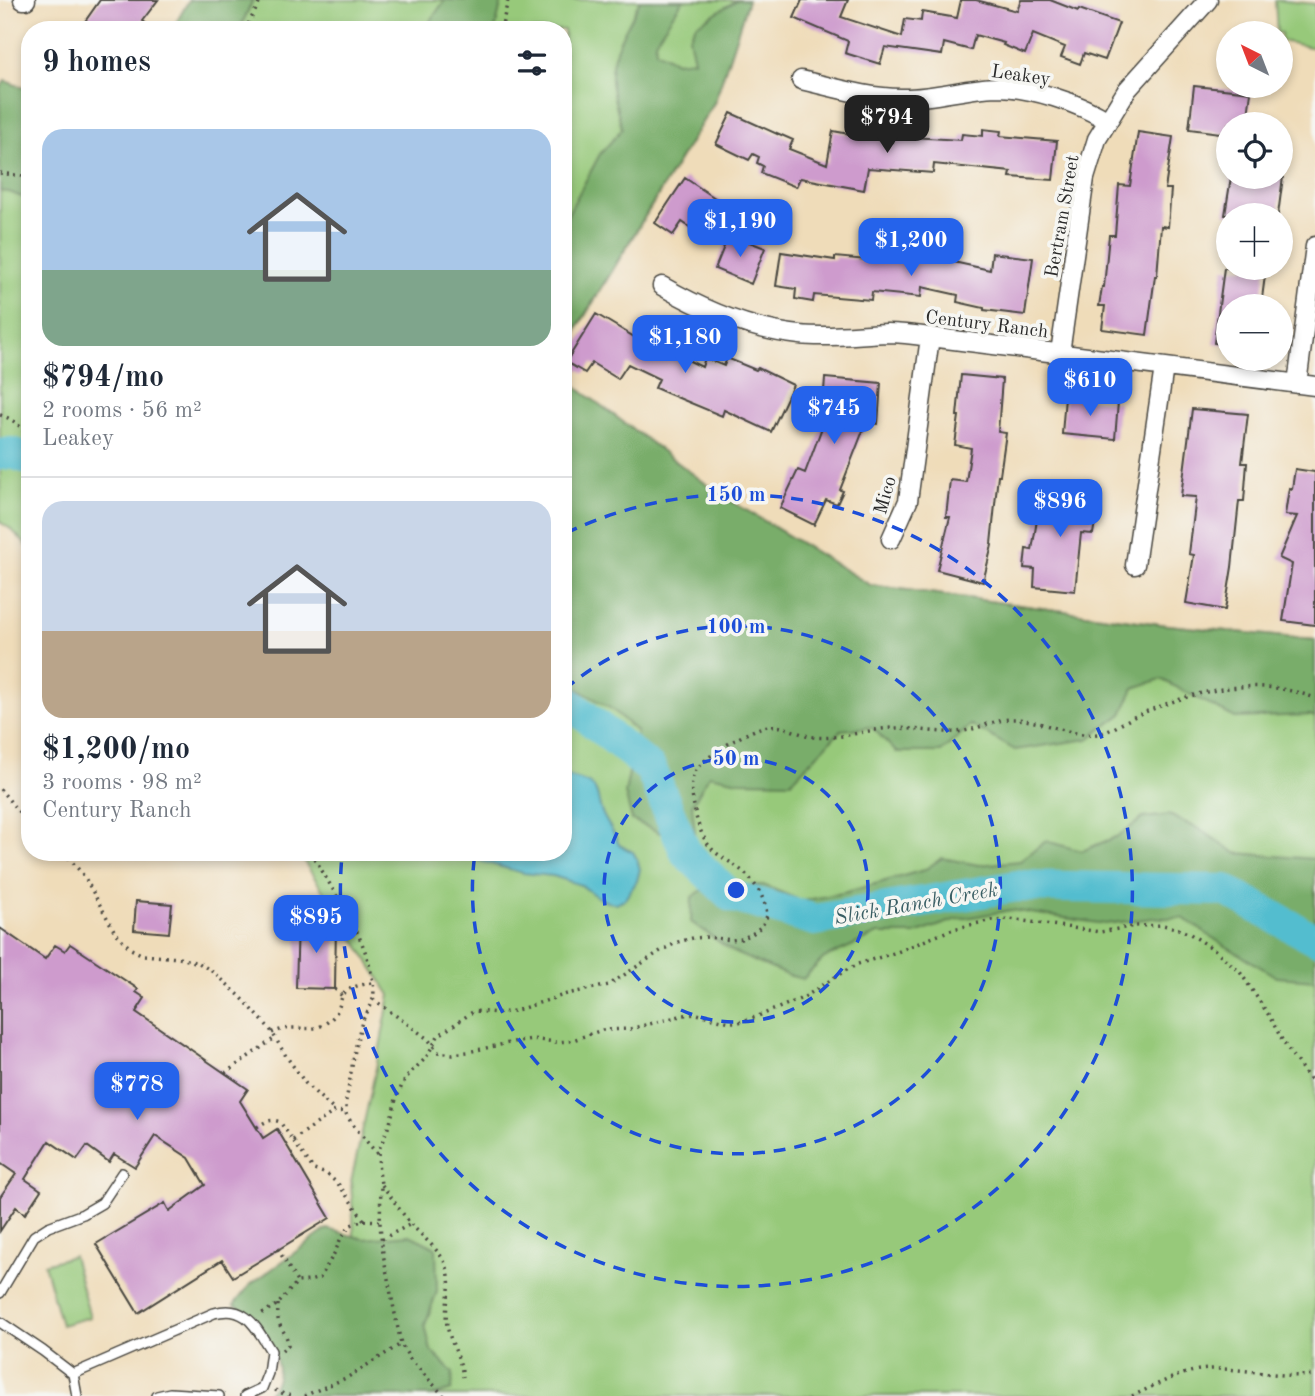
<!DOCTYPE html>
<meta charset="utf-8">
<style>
body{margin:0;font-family:"Old Standard TT",serif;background:#f2f2f3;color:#1f2937;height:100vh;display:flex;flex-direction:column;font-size:26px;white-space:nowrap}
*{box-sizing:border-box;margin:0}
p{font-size:23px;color:#747a83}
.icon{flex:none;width:38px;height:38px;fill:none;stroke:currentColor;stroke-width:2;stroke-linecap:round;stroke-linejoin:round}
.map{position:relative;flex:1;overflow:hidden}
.drawer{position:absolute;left:21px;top:21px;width:551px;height:840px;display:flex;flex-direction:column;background:#fff;border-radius:28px;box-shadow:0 4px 10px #0003}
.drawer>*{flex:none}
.needle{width:46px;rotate:318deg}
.tools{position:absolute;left:1216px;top:21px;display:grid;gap:14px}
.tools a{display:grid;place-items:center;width:77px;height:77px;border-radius:50%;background:#fff;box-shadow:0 4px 10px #0003;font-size:35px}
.price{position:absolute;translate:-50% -60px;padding:0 16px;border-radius:14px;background:#2563eb;color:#fff;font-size:23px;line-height:46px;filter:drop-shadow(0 2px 4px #0008)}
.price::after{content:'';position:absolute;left:50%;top:42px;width:21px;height:16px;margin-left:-10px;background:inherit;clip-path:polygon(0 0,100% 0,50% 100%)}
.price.active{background:#222;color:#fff}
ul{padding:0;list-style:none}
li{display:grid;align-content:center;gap:14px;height:371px;padding:0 21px}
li+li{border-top:2px solid #e0e1e3}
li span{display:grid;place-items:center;height:217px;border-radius:21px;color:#555}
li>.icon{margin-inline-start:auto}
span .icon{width:126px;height:126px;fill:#fffc;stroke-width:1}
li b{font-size:30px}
h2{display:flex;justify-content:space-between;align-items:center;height:84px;padding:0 21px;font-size:30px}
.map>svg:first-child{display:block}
</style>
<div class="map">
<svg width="1315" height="1396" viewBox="0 0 1315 1396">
<rect width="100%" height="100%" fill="#f6f6f2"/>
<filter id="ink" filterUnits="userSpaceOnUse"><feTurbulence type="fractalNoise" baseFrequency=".0143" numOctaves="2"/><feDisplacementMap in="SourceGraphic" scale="14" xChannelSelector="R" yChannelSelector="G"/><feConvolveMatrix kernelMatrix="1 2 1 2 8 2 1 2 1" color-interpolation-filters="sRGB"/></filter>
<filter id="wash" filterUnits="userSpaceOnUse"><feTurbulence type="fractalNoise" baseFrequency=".00686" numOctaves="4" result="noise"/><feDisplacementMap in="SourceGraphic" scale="28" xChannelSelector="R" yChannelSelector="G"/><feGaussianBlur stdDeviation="1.57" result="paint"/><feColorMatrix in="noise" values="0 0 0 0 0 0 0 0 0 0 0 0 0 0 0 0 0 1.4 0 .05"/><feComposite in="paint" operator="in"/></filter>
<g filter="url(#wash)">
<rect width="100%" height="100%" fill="#efdcb9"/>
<!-- green -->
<path fill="#97c97a" stroke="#617a52" stroke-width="2" d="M253,0H748L715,101L564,351V30H239Z
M1275,0L1315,4V48L1281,41V33H1277Z
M0,142L30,156V549L12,530L0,522Z
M564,378L721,495L870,585L1168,625L1315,640V1396H334L355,1253L351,1182L376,1068L390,995L298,852H564Z
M73,1256L90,1317L61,1325L44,1264Z"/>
<!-- forest -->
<path fill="#79ad6a" stroke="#526c4a" stroke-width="2" d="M189,0H253L239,30H172Z
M445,0H502L495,30H424Z
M640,0H683L655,41L656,51L676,62L694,60L689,38L696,25L737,0H748L715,101L564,349V262L567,257L564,246V221L600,154L622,129C619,114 612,95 611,81C609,51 629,26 640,0Z
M5,81L30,90V200L9,192L0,191V88Z
M564,378L721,495L870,585L1168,625L1315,640V717L1310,715L1235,718L1161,679L1134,688L1122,714L1088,739L1015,750L971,725L941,752H896L872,727L841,730L791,782L739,781L709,775L692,805L695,833L669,837L632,820L625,793L637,732L613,710L564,681Z
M1169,815L1199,829L1236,853L1315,859V980L1277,977L1219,942L1183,918H1153L1105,924L1011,910L955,920L915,934H878L824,958L803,979L787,975L735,953L691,922L692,897L704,889L724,893L741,886L763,885L802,901L847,892L924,870L942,858L979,865L1020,861L1046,841L1082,851L1118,836L1143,818Z
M327,1229L364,1239L410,1235L436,1248L437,1291L425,1325L431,1351L453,1373L452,1390L432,1396H265C287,1376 277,1357 264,1336C255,1322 249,1312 234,1305L250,1285Z"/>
<!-- water -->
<path fill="#53bdcf" stroke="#3f747d" stroke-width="2" d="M564,774C572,779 581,779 590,784C598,789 598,801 601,810C605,822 615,832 619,845L633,852L637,859L640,869L637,881L625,899L616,903L607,902L597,897L581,885L553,876L523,873L470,858L462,852H564Z"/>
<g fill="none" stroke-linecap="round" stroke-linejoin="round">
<!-- river -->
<path stroke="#53bdcf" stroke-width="32" d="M0,454L12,453L30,459
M564,699L651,769L686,853L731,896L815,920L1017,886L1225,890L1315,939"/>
</g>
<g id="blocks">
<!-- building -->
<path fill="#ce9bcd" d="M100,0H158L142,21L154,30H79Z
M802,0H848L841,17L902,37L905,19L921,21L922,12L957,18L961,0H976L1017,11L1021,0H1050L1078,11L1079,9L1119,23L1105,60L1084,53L1080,64L1061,57L1065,47L1033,34L1025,54L1003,45L1004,43L975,35L971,50L944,43L942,55L885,47L880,64L845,53L848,41L794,18Z
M1194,86L1251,92L1247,124H1228V134L1189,129Z
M731,113L777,134V133L793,140L789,149L827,164L833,131L892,142L893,136L961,140L962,134L983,136V129L1001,131L1000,136L1057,141L1053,180L1010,177L1011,172L934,164L933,173L868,168L864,190L800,178L796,187L761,173L763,166L757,163L759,157L753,154L749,160L716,144Z
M1138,132L1173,137L1165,189H1171L1168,227L1161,226L1157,276H1155L1147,335L1102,329L1105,306H1099L1102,287H1104L1109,235H1115L1119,185L1130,186Z
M1231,177H1283L1278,215H1225Z
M685,178L721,202L700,234L682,222L673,235L655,223Z
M729,234L765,248L751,284L715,269Z
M891,244L927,248L926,256L990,270L992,253L1033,258L1025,315L984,310V308L957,302L958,295L922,287L921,297L872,292L871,300L814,295L813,302L795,299L796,289L776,286L781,252L835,260V257L889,262Z
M1224,268H1266L1261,306H1228V345L1214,343Z
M596,314L651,347L653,343L702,367L705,358L724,366L727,358L756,370L758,368L793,385L771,432L724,410L722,416L669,394L655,388L659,379L628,364L618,379L592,363L585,373L566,362Z
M961,375L1002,379L998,432L1006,433L1000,475H998L991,544L992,545L983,582L937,570L950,517H946L950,480L966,482L971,448L955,445L959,416H957Z
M825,378L881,383L878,424L866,423L840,490L843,491L837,504L826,500L814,525L780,508L798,470L805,473L821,430Z
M1065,397L1118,402L1115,439L1062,434Z
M1192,409L1248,414L1242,463H1247L1244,501H1239L1232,567L1225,610L1186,603L1194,555L1189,554L1196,497L1181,496Z
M1295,469L1315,472V625L1283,621L1292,564L1279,558L1297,516L1285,515L1289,488L1292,489Z
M1042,490L1099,498L1093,534L1081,533L1075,591L1034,587L1035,569L1024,568L1026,549L1032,550Z
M136,901L172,904L169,933L134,930Z
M298,922H336L335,989L296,988Z
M0,928L45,959L55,945L65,951L70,944L138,989L136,992L145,998L136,1012L248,1089L240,1101L263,1138L277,1129L330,1218L233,1277L222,1260L138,1313L96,1244L165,1203L169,1211L205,1185L189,1158L155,1136L135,1167L114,1154L109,1162L87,1146L77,1160L49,1141L25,1179L41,1190L25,1214L16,1207L0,1231V1197L16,1174L0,1163Z"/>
</g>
</g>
<g filter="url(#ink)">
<use href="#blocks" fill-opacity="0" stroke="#484640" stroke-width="2"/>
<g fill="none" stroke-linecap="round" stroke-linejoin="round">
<defs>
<path id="service" d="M0,1293L34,1236L48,1227L83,1214L102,1203L122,1173
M0,1322L43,1351L73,1374L214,1313C247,1304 256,1328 271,1351L268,1373L262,1388L245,1396
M73,1374L77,1396
M157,1396L170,1393L219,1396"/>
<path id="minor" d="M23,0H26
M801,80C833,87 868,98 901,98C933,99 964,88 996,87C1030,87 1080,103 1108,121
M662,286C705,311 750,330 800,335C829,338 858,334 887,333C901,333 916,335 930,337L1315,386
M1060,353L1085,178L1097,139L1127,90L1208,0
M1297,384L1315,246
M891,539L908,501L930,337
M1135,565L1164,367"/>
</defs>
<!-- service casing -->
<use href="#service" stroke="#484640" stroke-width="12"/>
<!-- minor casing -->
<use href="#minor" stroke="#484640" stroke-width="21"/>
<!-- path -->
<path stroke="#484640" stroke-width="3.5" stroke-dasharray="2 5" stroke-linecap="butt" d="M245,30L261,0
M501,30L508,0
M0,173L30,177
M0,415C17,420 26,430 30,447
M0,789L18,811L30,821
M64,852L84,876L115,932L131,949L143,955L179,958L199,963L216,974L241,997L270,1029L286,1056L306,1084L335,1111
M312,852C333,895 363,928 372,977C373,983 375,991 373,998C372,1007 365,1014 362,1022C354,1048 351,1075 346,1101C346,1102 346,1111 346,1113C348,1121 371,1146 378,1155
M335,989L342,996
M373,999L428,1039L438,1052L453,1054L468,1052L518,1041L532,1039L555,1042L570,1041L602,1030L630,1029L684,1015L697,1014L730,1022H739L756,1017L803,998L843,972L858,964L897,952L953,929L992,920L1010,919L1100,932L1136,926L1163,925L1176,928L1190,934L1215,950L1240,972L1268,1014L1286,1047L1308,1077L1315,1083
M272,1033C279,1030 286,1028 293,1028C305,1028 315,1031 326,1023C352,1005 326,989 372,983
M225,1073L275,1038
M257,1127C265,1122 270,1118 280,1122L314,1170L327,1174L339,1185L364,1220L351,1225L341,1238L335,1252L320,1278L309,1281L297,1282L278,1304L261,1314
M293,1140L335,1111L346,1112
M382,1185C392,1198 401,1212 411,1224C424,1239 447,1255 449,1276C451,1293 444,1308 447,1325C450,1343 461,1358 463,1377
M364,1220L379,1221
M382,1239L411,1224
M278,1249L297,1282
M278,1304C278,1311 277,1317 279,1323C282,1331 288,1336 288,1345L282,1350
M275,1390L286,1395L293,1396
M304,1396L348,1377L401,1344
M444,1396L410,1359L401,1344L383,1254L380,1225L381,1184L378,1164L380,1147L390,1123L396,1099L403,1083L410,1073L426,1058L438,1036L474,1011L499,1013L514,1011L567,994L609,985L662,950L678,942L693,938L708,937L731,940L741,939L752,934L762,926L767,916C766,896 751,876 734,865C727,860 719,856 712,849C702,839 696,820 694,806C692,796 690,783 694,774C700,758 751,728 768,726C784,724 798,735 814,737C840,740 867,729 893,728C914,728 935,733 956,732C976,731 994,719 1013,719C1041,719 1076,740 1102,733C1115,729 1128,719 1140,714C1199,690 1253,675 1315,698
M1132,1396C1154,1386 1176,1374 1199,1370C1237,1365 1277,1379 1315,1375"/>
<!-- service -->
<use href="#service" stroke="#fff" stroke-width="9"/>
<!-- minor -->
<use href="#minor" stroke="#fff" stroke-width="18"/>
</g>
</g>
<!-- distance rings -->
<g fill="none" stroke="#1d4ed8" stroke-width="3.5" stroke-dasharray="12 9">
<circle cx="736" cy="890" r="132"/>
<path d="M565 689A264 264 0 1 1 475 853"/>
<path d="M566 533A396 396 0 1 1 342 855"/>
</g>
<g text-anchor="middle" stroke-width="7" stroke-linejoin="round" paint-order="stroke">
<!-- street labels -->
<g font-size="19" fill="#2b2b2b" stroke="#f6f6f2">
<text transform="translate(1021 74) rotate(8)" y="7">Leakey</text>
<text transform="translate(1061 216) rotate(-80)" y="7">Bertram Street</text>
<text transform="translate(987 323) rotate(7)" y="7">Century Ranch</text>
<text transform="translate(884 495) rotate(-74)" y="7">Mico</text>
</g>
<!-- water labels -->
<g font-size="21" font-style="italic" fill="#395e64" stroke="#f6f6f2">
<text transform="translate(916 903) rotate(-10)" y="7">Slick Ranch Creek</text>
</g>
</g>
<circle cx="736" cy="890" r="10" fill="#1d4ed8" stroke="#f6f6f2" stroke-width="3.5"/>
<g font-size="21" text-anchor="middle" font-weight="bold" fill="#1d4ed8" stroke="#f6f6f2" stroke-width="7" stroke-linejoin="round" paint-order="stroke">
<text x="736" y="501">150 m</text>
<text x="736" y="633">100 m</text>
<text x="736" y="765">50 m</text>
</g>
</svg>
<div class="tools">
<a><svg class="needle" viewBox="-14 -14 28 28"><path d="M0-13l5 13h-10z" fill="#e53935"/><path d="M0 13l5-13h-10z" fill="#747a83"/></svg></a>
<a><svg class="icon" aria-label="locate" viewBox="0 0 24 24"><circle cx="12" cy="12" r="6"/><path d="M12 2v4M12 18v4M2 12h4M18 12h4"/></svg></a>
<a>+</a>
<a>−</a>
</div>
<b class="price active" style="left:887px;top:155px">$794</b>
<b class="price" style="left:740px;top:259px">$1,190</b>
<b class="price" style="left:911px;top:278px">$1,200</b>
<b class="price" style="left:685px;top:375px">$1,180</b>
<b class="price" style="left:1090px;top:418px">$610</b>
<b class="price" style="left:834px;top:446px">$745</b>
<b class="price" style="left:1060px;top:539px">$896</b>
<b class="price" style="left:316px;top:955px">$895</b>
<b class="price" style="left:137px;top:1122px">$778</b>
<section class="drawer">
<h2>9 homes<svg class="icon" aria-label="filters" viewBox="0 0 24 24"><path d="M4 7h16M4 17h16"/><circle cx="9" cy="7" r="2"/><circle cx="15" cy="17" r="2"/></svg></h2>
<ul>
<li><span style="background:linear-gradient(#a9c7e8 65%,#7fa58c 0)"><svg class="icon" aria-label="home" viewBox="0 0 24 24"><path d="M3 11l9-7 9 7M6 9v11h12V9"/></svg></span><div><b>$794/mo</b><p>2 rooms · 56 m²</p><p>Leakey</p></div></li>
<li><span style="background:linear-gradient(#c9d6e8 60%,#b9a48a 0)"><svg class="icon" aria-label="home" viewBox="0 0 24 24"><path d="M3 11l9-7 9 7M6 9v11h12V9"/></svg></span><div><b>$1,200/mo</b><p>3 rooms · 98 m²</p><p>Century Ranch</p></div></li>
</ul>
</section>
</div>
